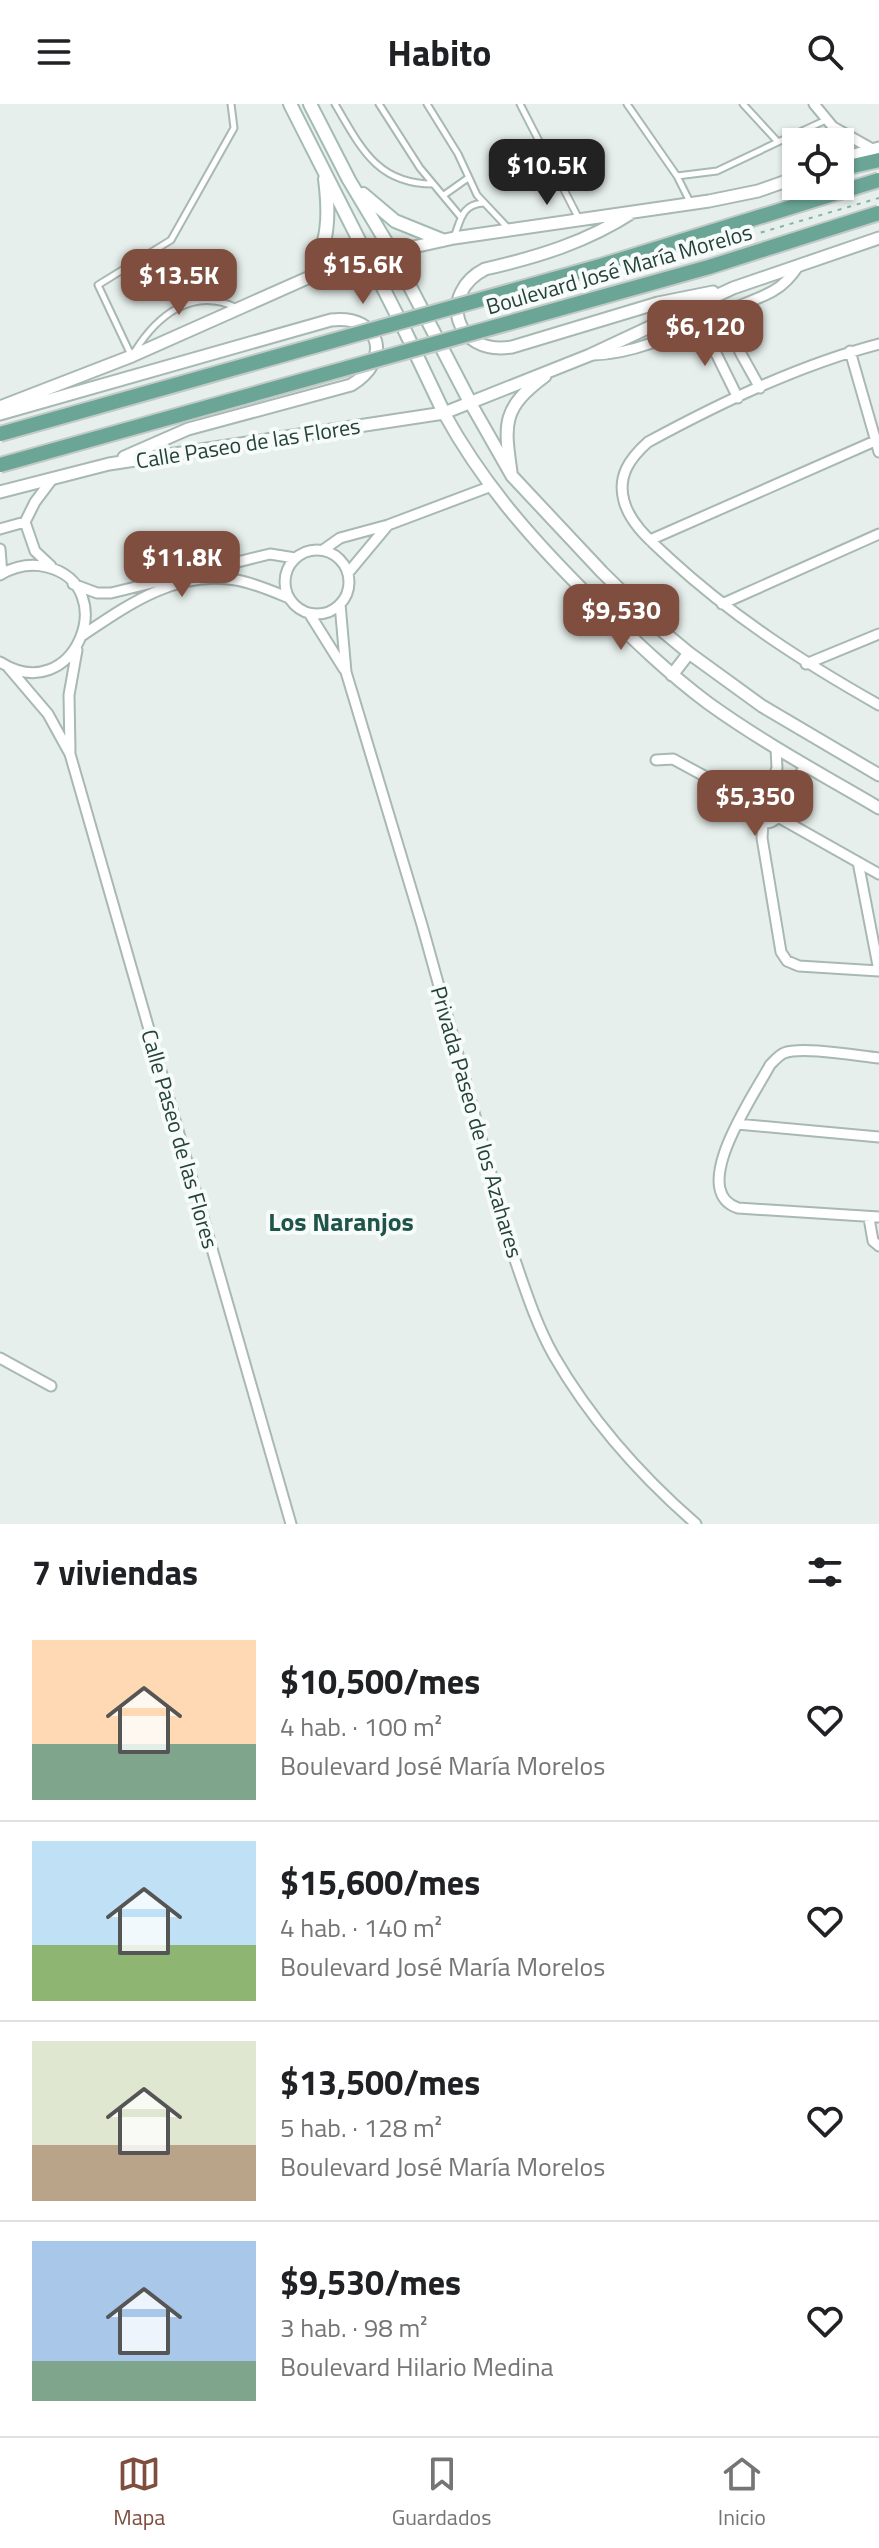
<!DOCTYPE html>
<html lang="es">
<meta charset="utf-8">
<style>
body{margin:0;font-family:"Titillium Web",sans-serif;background:#f2f2f2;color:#202124;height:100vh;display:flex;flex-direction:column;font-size:30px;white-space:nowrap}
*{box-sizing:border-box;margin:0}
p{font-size:26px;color:#757577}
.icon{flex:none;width:44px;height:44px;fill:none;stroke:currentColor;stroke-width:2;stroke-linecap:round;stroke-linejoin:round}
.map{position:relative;height:1420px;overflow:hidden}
.drawer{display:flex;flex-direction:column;background:#fff;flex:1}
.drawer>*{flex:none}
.buttons{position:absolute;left:782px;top:24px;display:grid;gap:16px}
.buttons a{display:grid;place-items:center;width:72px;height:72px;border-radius:0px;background:#fff;box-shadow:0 2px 6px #0004;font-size:40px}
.price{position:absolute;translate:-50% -68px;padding:0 18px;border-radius:16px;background:#7f4e3f;color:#fff;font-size:26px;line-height:52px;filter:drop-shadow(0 2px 4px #0008)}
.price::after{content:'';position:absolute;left:50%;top:48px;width:24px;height:18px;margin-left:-12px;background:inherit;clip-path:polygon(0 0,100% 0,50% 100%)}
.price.on{background:#222;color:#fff}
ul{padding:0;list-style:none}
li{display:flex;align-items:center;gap:24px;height:200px;padding:0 32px}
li+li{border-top:2px solid #e0e0e0}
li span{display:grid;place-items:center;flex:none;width:224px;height:160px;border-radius:0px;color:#555}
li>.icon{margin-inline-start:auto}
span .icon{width:96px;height:96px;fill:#fffc;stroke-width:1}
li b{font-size:34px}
h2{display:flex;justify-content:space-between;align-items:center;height:96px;padding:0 32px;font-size:34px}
header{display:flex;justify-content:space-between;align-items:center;height:104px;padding:0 32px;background:#fff;font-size:36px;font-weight:700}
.menu{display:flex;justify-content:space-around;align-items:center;height:112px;border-top:2px solid #e0e0e0;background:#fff;font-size:22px;color:#757577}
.menu a{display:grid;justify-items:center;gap:4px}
.menu .on{color:#7f4e3f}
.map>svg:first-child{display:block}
</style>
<header><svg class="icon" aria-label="menu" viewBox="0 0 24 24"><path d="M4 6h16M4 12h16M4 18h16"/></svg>Habito<svg class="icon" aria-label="search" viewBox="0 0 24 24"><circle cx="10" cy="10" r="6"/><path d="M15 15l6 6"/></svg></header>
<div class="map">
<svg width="879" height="1420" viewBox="0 0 879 1420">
<rect width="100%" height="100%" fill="#e6efeb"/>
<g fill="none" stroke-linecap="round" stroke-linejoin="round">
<defs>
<path id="service" d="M335,0C361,44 377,80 433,80
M379,0L420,64L460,112
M427,0L458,50L477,91L509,125
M520,0L579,115
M627,0L677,72L691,100
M743,0L778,38L826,16
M677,72L717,67L778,38
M444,91L468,74
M454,133C461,116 461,101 483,99
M135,247C157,212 192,183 235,203
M131,251L98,181L171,136L234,24L231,0"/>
<path id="minor" d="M814,0L833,23L874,46
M833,23L835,38
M724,208L740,248L760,284
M701,219L738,294
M879,240C799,261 720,299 648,338C630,354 617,372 624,397C630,420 652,438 669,454C733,513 803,558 879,601
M714,244L735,236
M850,247L879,348
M593,251C639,250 686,225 727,207C742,200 759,195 773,187C784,181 792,172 799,161
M0,425L25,418
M650,436L875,337
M0,445L2,470
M323,446L340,434L388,421L489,383
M285 478a32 32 0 1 1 64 0a32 32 0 1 1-64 0Z
M51,462L35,447L25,418L35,398L53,374
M348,469L388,421
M0,471C15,462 30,459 47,463C123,482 74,605 0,558
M73,480L97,489H111L270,450L295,454
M340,500L346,568L422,821L515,1156C526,1188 537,1222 554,1252C591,1316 641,1372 696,1420
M722,500L879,430
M309,509L344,565
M83,531C129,500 177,466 236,476C254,479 272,487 289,494
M806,560L879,530
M8,563L48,610L70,650L291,1420
M70,647L69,591L77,546
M656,656L673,655L754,699
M752 705a14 14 0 1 1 28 0a14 14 0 1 1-28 0Z
M767,691L777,664L776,644
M778,698L806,662
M778,713L879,770
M763,719L762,734L781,848L787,857L799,862L879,867
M858,758L879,867
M879,954C858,952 802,942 784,949C779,951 774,957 770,961C756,988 686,1087 738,1104L879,1113
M737,1020L879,1033
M869,1114L873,1137L879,1142
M0,1254L51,1282"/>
<path id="tertiary" d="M840,55L879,44
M633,108C587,138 538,153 485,165C438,189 453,252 512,243L658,199L713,188
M471,300L512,372L602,468L660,525L689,549L762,602L879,671
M0,303L132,252L312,172L368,153L454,134L709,97L758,87L795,74
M444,309C485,384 539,443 599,502C634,536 669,570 708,599C762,638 821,670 879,704
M0,310L331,216C381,210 393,256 351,281L188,325L124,353
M511,368C504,319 502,304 545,272
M0,388L109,360L444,309L590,251L733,184L879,134
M672,571L689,549"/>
<path id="secondary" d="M290,0L406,229L444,309
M310,0L349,76L391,146L471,300
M363,90L395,117L442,136
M312,172C328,136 330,114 325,75"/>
<path id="primary" d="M840,65L879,56
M789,76L796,75"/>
</defs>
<!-- service casing -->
<use href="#service" stroke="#a8b8b2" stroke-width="9"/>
<!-- minor casing -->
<use href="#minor" stroke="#a8b8b2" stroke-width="13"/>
<!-- tertiary casing -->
<use href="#tertiary" stroke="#a8b8b2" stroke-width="15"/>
<!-- secondary casing -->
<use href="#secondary" stroke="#a4bbb3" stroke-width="16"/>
<!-- primary casing -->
<use href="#primary" stroke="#c2cac8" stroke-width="18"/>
<!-- path -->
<path stroke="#86b3a5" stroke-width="2" stroke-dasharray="4 6" stroke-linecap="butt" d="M684,151L879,94"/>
<!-- service -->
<use href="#service" stroke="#fff" stroke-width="5"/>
<!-- minor -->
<use href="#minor" stroke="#fff" stroke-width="9"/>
<!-- tertiary -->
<use href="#tertiary" stroke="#fff" stroke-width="11"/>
<!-- secondary -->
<use href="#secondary" stroke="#fff" stroke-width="12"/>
<!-- primary -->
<use href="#primary" stroke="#6aa596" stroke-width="14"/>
<defs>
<path id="primary-bridge" d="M0,330L600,162L879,76
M0,361L709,163L879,109"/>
</defs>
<!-- primary-bridge casing -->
<use href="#primary-bridge" stroke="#c2cac8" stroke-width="18" stroke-linecap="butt"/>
<!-- primary-bridge -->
<use href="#primary-bridge" stroke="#6aa596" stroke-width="14"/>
</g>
<g text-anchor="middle" stroke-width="8" stroke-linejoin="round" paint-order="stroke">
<!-- street labels -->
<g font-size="22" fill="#24423a" stroke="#f7fbf9">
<text transform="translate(619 165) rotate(-16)" y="8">Boulevard José María Morelos</text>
<text transform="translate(248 339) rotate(-9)" y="8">Calle Paseo de las Flores</text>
<text transform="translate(477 1018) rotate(74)" y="8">Privada Paseo de los Azahares</text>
<text transform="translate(180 1035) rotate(74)" y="8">Calle Paseo de las Flores</text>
</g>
<!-- quarter labels -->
<g font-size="26" font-weight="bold" fill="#1f5548" stroke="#f7fbf9">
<text x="341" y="1127">Los Naranjos</text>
</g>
</g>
</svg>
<div class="buttons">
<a><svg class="icon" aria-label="locate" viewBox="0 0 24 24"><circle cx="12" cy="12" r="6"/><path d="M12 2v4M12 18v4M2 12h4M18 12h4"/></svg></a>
</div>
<b class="price on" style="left:547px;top:103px">$10.5K</b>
<b class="price" style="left:363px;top:202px">$15.6K</b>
<b class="price" style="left:179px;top:213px">$13.5K</b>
<b class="price" style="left:705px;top:264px">$6,120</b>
<b class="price" style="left:182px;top:495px">$11.8K</b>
<b class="price" style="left:621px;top:548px">$9,530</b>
<b class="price" style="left:755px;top:734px">$5,350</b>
</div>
<section class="drawer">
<h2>7 viviendas<svg class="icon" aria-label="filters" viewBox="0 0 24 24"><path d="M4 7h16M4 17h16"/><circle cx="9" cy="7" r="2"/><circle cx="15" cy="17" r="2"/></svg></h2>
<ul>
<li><span style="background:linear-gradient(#ffd9b3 65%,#7fa58c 0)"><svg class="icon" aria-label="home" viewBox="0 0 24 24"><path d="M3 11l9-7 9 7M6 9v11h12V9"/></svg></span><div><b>$10,500/mes</b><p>4 hab. · 100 m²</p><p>Boulevard José María Morelos</p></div><svg class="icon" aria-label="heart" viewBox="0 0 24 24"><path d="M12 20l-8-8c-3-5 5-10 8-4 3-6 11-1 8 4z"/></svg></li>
<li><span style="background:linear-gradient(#bfe0f5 65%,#8fb573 0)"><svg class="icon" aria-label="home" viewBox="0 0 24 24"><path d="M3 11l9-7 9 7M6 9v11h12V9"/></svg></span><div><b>$15,600/mes</b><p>4 hab. · 140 m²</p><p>Boulevard José María Morelos</p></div><svg class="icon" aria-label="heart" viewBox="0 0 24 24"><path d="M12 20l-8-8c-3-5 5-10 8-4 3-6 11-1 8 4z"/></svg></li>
<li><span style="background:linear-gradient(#dfe7d0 65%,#b9a48a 0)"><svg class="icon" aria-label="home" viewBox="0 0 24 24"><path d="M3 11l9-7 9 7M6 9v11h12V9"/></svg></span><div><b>$13,500/mes</b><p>5 hab. · 128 m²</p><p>Boulevard José María Morelos</p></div><svg class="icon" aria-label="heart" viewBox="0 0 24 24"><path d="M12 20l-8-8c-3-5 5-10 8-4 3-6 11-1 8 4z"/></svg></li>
<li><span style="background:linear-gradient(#a9c7e8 75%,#7fa58c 0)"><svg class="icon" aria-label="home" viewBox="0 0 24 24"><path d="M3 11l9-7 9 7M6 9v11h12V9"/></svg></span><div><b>$9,530/mes</b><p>3 hab. · 98 m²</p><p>Boulevard Hilario Medina</p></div><svg class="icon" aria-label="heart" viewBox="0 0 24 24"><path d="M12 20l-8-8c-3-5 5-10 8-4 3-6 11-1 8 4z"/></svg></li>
</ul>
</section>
<nav class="menu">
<a class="on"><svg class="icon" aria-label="map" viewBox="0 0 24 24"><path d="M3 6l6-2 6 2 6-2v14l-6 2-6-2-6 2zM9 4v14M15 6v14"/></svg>Mapa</a>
<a><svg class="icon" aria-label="saved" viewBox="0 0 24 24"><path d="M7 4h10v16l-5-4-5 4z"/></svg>Guardados</a>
<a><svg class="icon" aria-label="home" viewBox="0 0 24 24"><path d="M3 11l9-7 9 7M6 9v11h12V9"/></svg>Inicio</a>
</nav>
